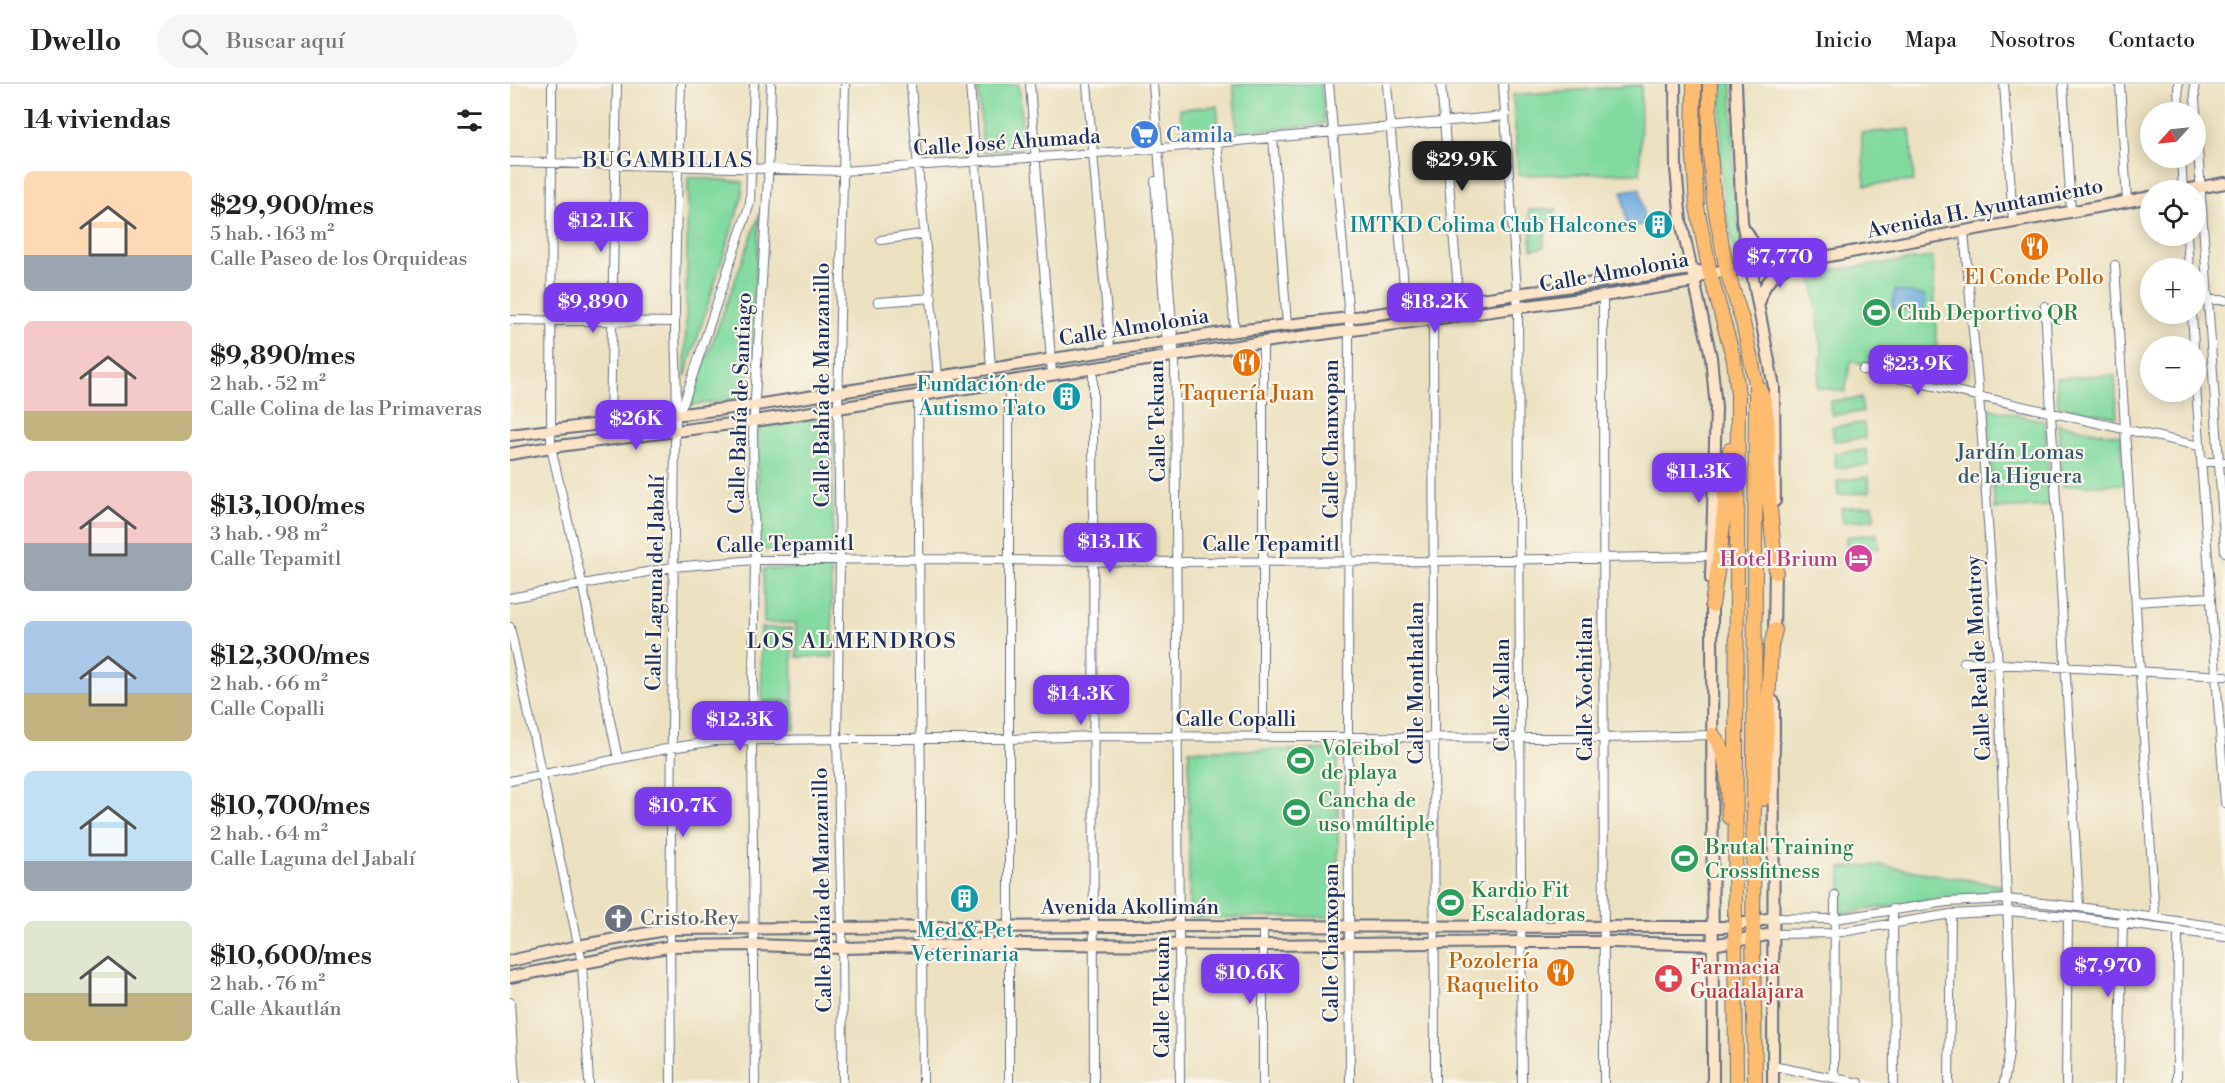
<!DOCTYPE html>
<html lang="es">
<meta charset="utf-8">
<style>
body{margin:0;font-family:"Libre Bodoni",serif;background:#f6f6f6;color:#222;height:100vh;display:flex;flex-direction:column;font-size:22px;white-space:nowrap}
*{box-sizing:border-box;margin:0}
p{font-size:20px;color:#767676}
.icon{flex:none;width:33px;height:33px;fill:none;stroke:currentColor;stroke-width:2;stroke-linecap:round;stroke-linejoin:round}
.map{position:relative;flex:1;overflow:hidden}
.side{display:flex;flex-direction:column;background:#fff;width:510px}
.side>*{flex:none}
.needle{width:39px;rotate:243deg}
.fabs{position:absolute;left:1630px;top:18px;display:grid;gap:12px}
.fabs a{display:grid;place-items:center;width:66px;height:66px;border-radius:50%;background:#fff;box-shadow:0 3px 15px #0003;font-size:30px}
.price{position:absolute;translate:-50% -51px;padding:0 14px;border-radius:12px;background:#7c3aed;color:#fff;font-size:20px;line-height:39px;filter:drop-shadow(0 2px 3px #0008)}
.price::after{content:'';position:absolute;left:50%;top:36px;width:18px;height:14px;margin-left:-9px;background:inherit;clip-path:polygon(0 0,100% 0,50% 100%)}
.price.on{background:#222;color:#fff}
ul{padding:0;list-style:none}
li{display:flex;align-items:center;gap:18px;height:150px;padding:0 24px}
li span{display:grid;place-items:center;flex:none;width:168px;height:120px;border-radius:9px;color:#555}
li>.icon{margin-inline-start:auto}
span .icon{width:72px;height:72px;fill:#fffc;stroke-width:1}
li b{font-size:26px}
h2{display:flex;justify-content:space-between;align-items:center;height:72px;padding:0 24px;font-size:26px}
header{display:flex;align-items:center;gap:36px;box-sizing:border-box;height:84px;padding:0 30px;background:#fff;border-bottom:2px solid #e0e0e0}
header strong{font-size:28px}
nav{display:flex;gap:33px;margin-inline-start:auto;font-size:21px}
.search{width:420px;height:54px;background:#f6f6f6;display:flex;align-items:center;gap:15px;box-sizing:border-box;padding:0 21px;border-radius:33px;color:#767676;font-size:22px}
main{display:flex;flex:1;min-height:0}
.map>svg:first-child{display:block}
</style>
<header>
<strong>Dwello</strong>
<div class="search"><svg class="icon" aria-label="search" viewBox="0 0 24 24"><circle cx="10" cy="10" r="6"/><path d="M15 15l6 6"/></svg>Buscar aquí</div>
<nav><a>Inicio</a><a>Mapa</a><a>Nosotros</a><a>Contacto</a></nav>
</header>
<main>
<section class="side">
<h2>14 viviendas<svg class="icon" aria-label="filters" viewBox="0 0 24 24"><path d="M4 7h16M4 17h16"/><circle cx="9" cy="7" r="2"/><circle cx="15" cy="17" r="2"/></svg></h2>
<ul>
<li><span style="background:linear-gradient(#ffd9b3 70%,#9aa5b1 0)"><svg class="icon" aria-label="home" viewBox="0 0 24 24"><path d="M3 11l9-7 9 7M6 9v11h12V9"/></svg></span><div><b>$29,900/mes</b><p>5 hab. · 163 m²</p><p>Calle Paseo de los Orquideas</p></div></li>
<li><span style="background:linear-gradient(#f6c9c9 75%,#c2b280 0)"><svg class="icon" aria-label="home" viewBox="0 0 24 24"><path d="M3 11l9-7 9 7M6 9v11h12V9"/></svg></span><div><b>$9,890/mes</b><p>2 hab. · 52 m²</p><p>Calle Colina de las Primaveras</p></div></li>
<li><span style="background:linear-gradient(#f6c9c9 60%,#9aa5b1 0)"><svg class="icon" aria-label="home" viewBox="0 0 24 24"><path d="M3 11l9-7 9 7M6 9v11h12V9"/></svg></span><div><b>$13,100/mes</b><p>3 hab. · 98 m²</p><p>Calle Tepamitl</p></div></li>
<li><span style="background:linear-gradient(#a9c7e8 60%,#c2b280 0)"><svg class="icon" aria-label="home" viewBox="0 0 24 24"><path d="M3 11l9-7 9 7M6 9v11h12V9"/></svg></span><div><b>$12,300/mes</b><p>2 hab. · 66 m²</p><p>Calle Copalli</p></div></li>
<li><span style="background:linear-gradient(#bfe0f5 75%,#9aa5b1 0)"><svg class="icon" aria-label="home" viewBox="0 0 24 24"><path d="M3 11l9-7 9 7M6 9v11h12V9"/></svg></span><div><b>$10,700/mes</b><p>2 hab. · 64 m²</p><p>Calle Laguna del Jabalí</p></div></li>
<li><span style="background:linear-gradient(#dfe7d0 60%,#c2b280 0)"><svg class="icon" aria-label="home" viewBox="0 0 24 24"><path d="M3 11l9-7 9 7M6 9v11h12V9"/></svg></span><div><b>$10,600/mes</b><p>2 hab. · 76 m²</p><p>Calle Akautlán</p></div></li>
</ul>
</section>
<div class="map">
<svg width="1715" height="999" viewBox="0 0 1715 999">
<rect width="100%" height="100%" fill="#fbf7ec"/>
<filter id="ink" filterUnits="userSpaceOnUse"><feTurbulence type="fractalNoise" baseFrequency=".0167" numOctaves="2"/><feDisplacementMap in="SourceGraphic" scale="12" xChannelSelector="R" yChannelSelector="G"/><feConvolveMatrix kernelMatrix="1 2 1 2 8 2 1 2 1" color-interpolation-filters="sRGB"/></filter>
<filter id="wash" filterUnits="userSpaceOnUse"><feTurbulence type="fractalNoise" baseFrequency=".008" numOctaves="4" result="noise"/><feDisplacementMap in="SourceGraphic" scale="24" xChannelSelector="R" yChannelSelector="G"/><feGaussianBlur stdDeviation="1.35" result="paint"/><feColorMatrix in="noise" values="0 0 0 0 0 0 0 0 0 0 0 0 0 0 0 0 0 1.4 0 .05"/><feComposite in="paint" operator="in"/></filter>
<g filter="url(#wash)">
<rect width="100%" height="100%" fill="#ece0be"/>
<!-- green -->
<path fill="#83da9e" stroke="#4f847e" stroke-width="1.5" d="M468,0H509L514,64L473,67Z
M723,0H811L815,40L727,48Z
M1212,0H1222L1224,104L1228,137L1236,174L1232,180L1226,176L1213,112L1210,71Z
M1131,1L1130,89L1008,91L1003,11Z
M707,22L709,46L672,49L670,25Z
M1400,45L1404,97L1355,101L1351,49Z
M178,93L233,98L232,113L175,293Z
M1047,125C1037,137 1034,147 1034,163L1022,165L1019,126Z
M250,129L238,314L179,321Z
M1423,173L1428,296L1341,277L1335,308L1307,303L1312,269L1302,189Z
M1605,291L1607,333L1548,322L1546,294Z
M1351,314L1353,328L1321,331L1320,317Z
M1476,324L1535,337L1541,422L1485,425Z
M319,333L322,336L323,467L252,466L248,461V348L251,343Z
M1354,339L1355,354L1324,357L1322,343Z
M1548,340L1611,352L1614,400L1553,402Z
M1356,366L1358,381L1326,384L1325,369Z
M1358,393L1360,408L1328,411L1327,397Z
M1363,421L1364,435L1333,438L1331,424Z
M1367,450L1369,464L1337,467L1336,453Z
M321,484L323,573H287L286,539H254L253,485Z
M251,544H282L283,617H252Z
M284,618L285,645L253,646V618Z
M679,666H827L829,833L679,834Z
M1369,781L1494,802V810L1438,813L1331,830V784Z"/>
<!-- water -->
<path fill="#6aa8dc" stroke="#426c9d" stroke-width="1.5" d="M1130,104L1135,141L1117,143L1112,107Z
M1385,206L1416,212L1413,229L1382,224Z"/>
</g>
<g filter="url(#ink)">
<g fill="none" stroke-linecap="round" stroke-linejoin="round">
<defs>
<path id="street" d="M42,0L41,363L72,499L108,675
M401,0C408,98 420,195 428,293
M460,0L481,284
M520,0L542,290
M577,0L600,265
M643,0L665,278L670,999
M819,0L839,234L838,644L840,999
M877,0L896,226
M931,0L949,219
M993,0L1008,223L1012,999
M1494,0L1503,138
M1553,0L1561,127
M1610,0L1617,117
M1668,0L1669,28
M1684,0L1686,28
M1686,36L1715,468
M763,53L777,241
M707,58L725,247
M1671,74L1673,106
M0,78L333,87L642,65L995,32
M645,97L658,273
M1454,148L1469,312L1488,580L1501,921L1499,969L1494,999
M1677,152L1679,184
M371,156L413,150
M1605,181L1645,833
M1093,212L1094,999
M1699,216H1715
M368,218L422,214
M1535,222L1569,823
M1682,230L1684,262
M0,236L165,238
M923,236L925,999
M753,258V653
M583,284L584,999
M1353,286L1689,362
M499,298V999
M1686,302L1715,719
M408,312L413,999
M167,331L174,318L240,119L244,0
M100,338L107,0
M1691,378H1715
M0,514L163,483L245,476L410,475L667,478L924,477L1201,472
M1626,518L1701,513
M0,543L72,878L79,999
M1454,578L1715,592
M0,697L161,664L205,657L327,655H499L583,652L1093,654L1203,651
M1383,825L1384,999
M1263,834L1325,835L1437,818L1497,815L1569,823L1715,844
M753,842V999
M1263,850L1325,849L1441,830L1497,827L1558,832L1715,853
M0,918L5,999
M1262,982L1349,999
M1324,993L1325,811
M161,999L160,845L165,348C169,312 165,274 165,238C165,159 168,79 171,0
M245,999L242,656L245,476L243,348L258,95L261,0
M333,999L332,845L327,655L330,477L328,324L335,0
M1439,999L1441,830
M1556,999L1558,832
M1609,999L1613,836
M1667,999L1668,846"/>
<path id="secondary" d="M1165,0L1166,85L1171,137L1201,273L1206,324L1201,495
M1226,0L1232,137L1264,303L1265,417
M1675,106L1715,99
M1237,148C1247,168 1254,170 1275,177
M1250,217C1253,198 1265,190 1280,180
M0,351L246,321L725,247L839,234L1181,185L1196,189L1281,179L1641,113
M0,370L41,363L244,337L753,258L1093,212L1183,198L1196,189
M1202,513L1203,999
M1264,552L1265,480
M0,877L68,862L160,845L592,842L1214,843L1263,834
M0,893L162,862L244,861L332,864L499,860L753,861L1011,858H1104L1202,861L1263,850
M1263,999L1264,618"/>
<path id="highway" d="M1184,0L1183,58L1187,123L1200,189L1224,276L1228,311L1225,843L1226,999
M1200,0L1199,56L1204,119L1217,187L1233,239L1246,299L1243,855L1245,999
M1248,303C1263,328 1256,370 1258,399C1260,429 1263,458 1266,488
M1202,521L1210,469L1220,366
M1203,651C1221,671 1217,708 1219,733
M1253,715L1261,562L1265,546"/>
</defs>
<!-- street casing -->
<use href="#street" stroke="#646d80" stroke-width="10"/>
<!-- secondary casing -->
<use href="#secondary" stroke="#646d80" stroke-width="14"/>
<!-- highway casing -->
<use href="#highway" stroke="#646d80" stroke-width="16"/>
<!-- street -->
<use href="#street" stroke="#fff" stroke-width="8"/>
<!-- secondary -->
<use href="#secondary" stroke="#fee4c6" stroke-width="10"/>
<!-- highway -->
<use href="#highway" stroke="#fdbc70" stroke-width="14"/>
</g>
</g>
<!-- icons -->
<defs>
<symbol id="supermarket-disc" viewBox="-11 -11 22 22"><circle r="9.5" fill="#3f7fe0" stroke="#fbf7ec"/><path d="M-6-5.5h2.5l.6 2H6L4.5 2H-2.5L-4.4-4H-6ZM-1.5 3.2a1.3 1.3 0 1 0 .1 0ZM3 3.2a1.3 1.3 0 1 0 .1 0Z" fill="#fff"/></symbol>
<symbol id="building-disc" viewBox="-11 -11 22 22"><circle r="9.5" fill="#0f9aa8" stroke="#fbf7ec"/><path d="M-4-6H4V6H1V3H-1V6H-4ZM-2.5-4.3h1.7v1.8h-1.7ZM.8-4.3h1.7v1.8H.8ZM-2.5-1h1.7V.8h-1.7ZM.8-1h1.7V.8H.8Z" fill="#fff"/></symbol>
<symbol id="restaurant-disc" viewBox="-11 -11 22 22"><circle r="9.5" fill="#e8710a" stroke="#fbf7ec"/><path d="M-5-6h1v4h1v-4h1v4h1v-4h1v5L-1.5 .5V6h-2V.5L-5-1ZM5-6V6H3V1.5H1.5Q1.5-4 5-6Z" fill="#fff"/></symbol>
<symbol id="stadium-disc" viewBox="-11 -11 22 22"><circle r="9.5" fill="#2e9e5b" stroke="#fbf7ec"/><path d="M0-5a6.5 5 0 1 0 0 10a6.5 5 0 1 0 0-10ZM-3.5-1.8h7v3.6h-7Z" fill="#fff"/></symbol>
<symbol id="hotel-disc" viewBox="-11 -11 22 22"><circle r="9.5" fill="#d1479c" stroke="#fbf7ec"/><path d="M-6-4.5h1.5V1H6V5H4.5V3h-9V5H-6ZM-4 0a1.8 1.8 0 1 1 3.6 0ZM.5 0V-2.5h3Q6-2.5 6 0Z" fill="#fff"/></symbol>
<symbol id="church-disc" viewBox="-11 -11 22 22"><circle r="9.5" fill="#6b7280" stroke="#fbf7ec"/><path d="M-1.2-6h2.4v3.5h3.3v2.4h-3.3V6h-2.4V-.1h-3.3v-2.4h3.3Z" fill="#fff"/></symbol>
<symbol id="pharmacy-disc" viewBox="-11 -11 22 22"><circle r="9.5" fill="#e0444e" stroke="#fbf7ec"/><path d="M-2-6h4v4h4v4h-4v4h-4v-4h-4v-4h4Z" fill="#fff"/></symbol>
</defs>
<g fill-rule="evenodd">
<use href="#supermarket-disc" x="618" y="34" width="33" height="33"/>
<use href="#building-disc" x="1132" y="124" width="33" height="33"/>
<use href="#restaurant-disc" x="1508" y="146" width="33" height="33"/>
<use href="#stadium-disc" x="1350" y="212" width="33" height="33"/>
<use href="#restaurant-disc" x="720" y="262" width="33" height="33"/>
<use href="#building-disc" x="540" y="296" width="33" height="33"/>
<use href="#hotel-disc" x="1332" y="458" width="33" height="33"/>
<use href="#stadium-disc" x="774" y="660" width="33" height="33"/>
<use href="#stadium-disc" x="770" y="712" width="33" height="33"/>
<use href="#stadium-disc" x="1158" y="758" width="33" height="33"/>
<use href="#building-disc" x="438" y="798" width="33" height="33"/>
<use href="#stadium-disc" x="924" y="802" width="33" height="33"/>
<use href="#church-disc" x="92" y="818" width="33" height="33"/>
<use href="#restaurant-disc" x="1034" y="872" width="33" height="33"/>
<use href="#pharmacy-disc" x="1142" y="878" width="33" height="33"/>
</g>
<g text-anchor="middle" stroke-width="4.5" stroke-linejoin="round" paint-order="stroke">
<!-- shop labels -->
<g font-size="21" fill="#366cbe" stroke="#fbf7ec" text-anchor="start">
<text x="656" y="58">Camila</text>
</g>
<!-- street labels -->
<g font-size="21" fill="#1b2f5e" stroke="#fbf7ec">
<text transform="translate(497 58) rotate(-4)" y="7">Calle José Ahumada</text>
<text transform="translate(1475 124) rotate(-11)" y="7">Avenida H. Ayuntamiento</text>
<text transform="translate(1104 188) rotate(-10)" y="7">Calle Almolonia</text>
<text transform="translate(624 243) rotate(-9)" y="7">Calle Almolonia</text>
<text transform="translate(312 301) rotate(-90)" y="7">Calle Bahía de Manzanillo</text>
<text transform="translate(230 319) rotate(-88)" y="7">Calle Bahía de Santiago</text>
<text transform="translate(647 337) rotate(-91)" y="7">Calle Tekuan</text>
<text transform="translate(821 355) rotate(-90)" y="7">Calle Chanxopan</text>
<text transform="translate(275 460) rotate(-1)" y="7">Calle Tepamitl</text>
<text x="761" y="467">Calle Tepamitl</text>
<text transform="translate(145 499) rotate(-89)" y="7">Calle Laguna del Jabalí</text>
<text transform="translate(1468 574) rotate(-93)" y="7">Calle Real de Montroy</text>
<text transform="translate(906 599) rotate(-90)" y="7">Calle Monthatlan</text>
<text transform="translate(1075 605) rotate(-90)" y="7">Calle Xochitlan</text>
<text transform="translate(992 611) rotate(-90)" y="7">Calle Xallan</text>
<text x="726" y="642">Calle Copalli</text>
<text transform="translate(312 806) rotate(-91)" y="7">Calle Bahía de Manzanillo</text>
<text x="620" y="830">Avenida Akollimán</text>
<text transform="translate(821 859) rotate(-90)" y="7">Calle Chanxopan</text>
<text transform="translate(652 913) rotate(-90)" y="7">Calle Tekuan</text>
</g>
<!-- culture labels -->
<g font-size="21" fill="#0d838f" stroke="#fbf7ec" text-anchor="end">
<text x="1127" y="148">IMTKD Colima Club Halcones</text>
<text x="536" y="307">Fundación de<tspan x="536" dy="24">Autismo Tato</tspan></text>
<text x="455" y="853" text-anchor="middle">Med &amp; Pet<tspan x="455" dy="24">Veterinaria</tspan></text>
</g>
<!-- food labels -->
<g font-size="21" fill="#c56008" stroke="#fbf7ec">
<text x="1524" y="200">El Conde Pollo</text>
<text x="737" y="316">Taquería Juan</text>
<text x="1029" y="884" text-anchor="end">Pozolería<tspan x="1029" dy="24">Raquelito</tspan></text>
</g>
<!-- leisure labels -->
<g font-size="21" fill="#27864d" stroke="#fbf7ec" text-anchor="start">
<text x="1387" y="236">Club Deportivo QR</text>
<text x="811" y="671">Voleibol<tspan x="811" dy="24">de playa</tspan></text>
<text x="808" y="723">Cancha de<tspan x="808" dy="24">uso múltiple</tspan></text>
<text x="1195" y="770">Brutal Training<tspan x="1195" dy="24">Crossfitness</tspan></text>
<text x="961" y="813">Kardio Fit<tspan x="961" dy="24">Escaladoras</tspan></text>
</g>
<!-- park labels -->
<g font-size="21" fill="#355a6e" stroke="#fbf7ec">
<text x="1510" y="375">Jardín Lomas<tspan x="1510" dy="24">de la Higuera</tspan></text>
</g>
<!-- hotel labels -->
<g font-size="21" fill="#b23c85" stroke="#fbf7ec" text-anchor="end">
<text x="1328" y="482">Hotel Brium</text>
</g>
<!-- worship labels -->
<g font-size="21" fill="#5b616d" stroke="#fbf7ec" text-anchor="start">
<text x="130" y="841">Cristo Rey</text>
</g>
<!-- health labels -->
<g font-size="21" fill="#be3a42" stroke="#fbf7ec" text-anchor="start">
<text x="1180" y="890">Farmacia<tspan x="1180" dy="24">Guadalajara</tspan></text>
</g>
<!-- neighbourhood labels -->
<g font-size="22" letter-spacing="1.5" fill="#1b2f5e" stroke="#fbf7ec">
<text x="158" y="83">BUGAMBILIAS</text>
<text x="342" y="564">LOS ALMENDROS</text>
</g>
</g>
</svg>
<div class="fabs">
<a><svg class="needle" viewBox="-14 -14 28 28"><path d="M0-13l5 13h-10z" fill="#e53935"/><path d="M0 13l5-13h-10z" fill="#767676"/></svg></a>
<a><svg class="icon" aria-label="locate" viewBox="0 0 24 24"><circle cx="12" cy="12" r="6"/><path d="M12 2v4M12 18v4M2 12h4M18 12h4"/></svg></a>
<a>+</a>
<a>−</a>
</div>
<b class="price on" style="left:952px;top:108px">$29.9K</b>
<b class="price" style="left:91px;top:169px">$12.1K</b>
<b class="price" style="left:1270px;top:205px">$7,770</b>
<b class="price" style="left:83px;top:250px">$9,890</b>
<b class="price" style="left:925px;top:250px">$18.2K</b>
<b class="price" style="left:1408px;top:312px">$23.9K</b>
<b class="price" style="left:126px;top:367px">$26K</b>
<b class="price" style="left:1189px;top:420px">$11.3K</b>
<b class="price" style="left:600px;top:490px">$13.1K</b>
<b class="price" style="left:571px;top:642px">$14.3K</b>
<b class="price" style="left:230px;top:668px">$12.3K</b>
<b class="price" style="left:173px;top:754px">$10.7K</b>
<b class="price" style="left:1598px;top:914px">$7,970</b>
<b class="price" style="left:740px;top:921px">$10.6K</b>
</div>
</main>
